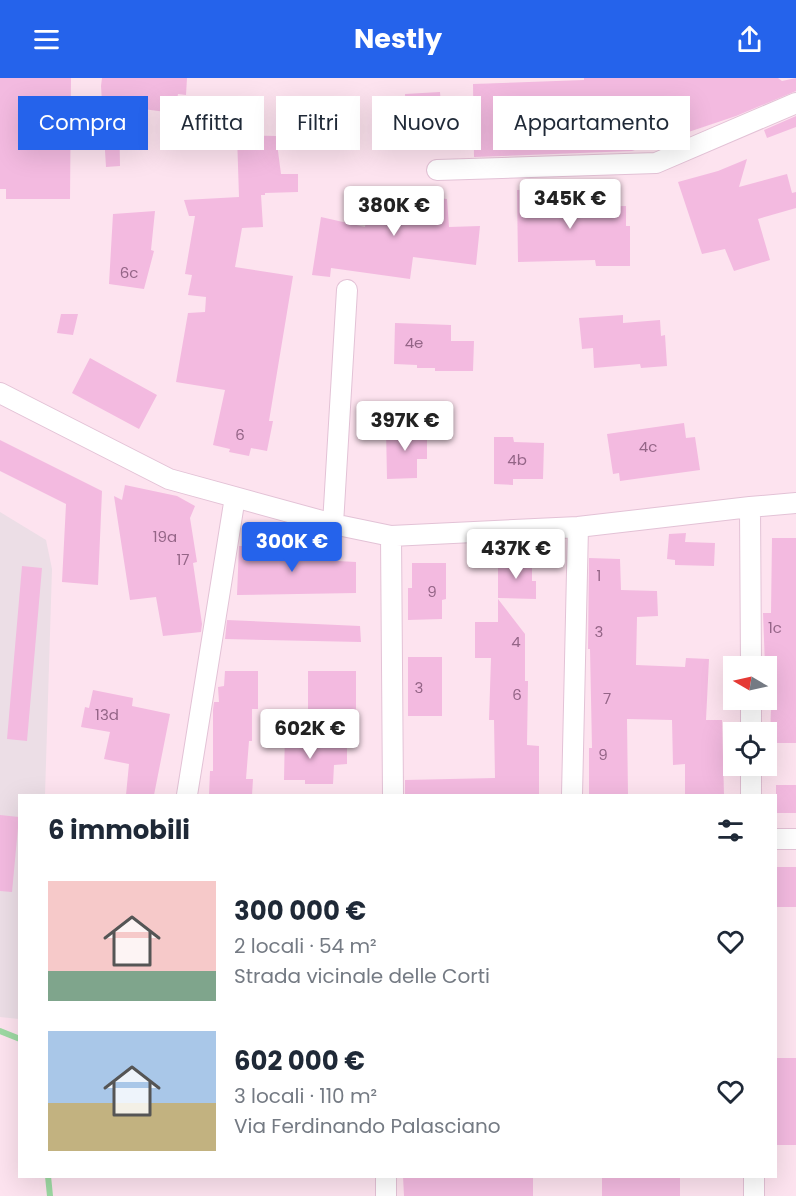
<!DOCTYPE html>
<html lang="it">
<meta charset="utf-8">
<style>
body{margin:0;font-family:Poppins,sans-serif;background:#f6f6f7;color:#1f2937;height:100vh;display:flex;flex-direction:column;font-size:22px;white-space:nowrap}
*{box-sizing:border-box;margin:0}
p{font-size:20px;color:#747a83}
.icon{flex:none;width:33px;height:33px;fill:none;stroke:currentColor;stroke-width:2;stroke-linecap:round;stroke-linejoin:round}
.map{position:relative;flex:1;overflow:hidden}
.drawer{position:absolute;left:18px;top:716px;width:759px;height:384px;display:flex;flex-direction:column;background:#fff;border-radius:0px;box-shadow:0 6px 24px #0002}
.drawer>*{flex:none}
.hud{position:absolute;left:18px;top:18px;width:760px;height:54px;display:flex;gap:12px}
.needle{width:39px;rotate:279deg}
.fabs{position:absolute;left:723px;top:578px;display:grid;gap:12px}
.fabs a{display:grid;place-items:center;width:54px;height:54px;border-radius:0px;background:#fff;box-shadow:0 6px 24px #0002;font-size:30px}
.price{position:absolute;translate:-50% -51px;padding:0 14px;border-radius:6px;background:#fff;color:#222;font-size:20px;line-height:39px;filter:drop-shadow(0 2px 3px #0008)}
.price::after{content:'';position:absolute;left:50%;top:36px;width:18px;height:14px;margin-left:-9px;background:inherit;clip-path:polygon(0 0,100% 0,50% 100%)}
.price.on{background:#2563eb;color:#fff}
ul{padding:0;list-style:none}
li{display:flex;align-items:center;gap:18px;height:150px;padding:0 30px}
li span{display:grid;place-items:center;flex:none;width:168px;height:120px;border-radius:0px;color:#555}
li>.icon{margin-inline-start:auto}
span .icon{width:72px;height:72px;fill:#fffc;stroke-width:1}
li b{font-size:26px}
h2{display:flex;justify-content:space-between;align-items:center;height:72px;padding:0 30px;font-size:26px}
.tag{padding:0 21px;border-radius:0px;background:#fff;box-shadow:0 6px 24px #0002;font-size:21px;line-height:54px}
.tag.on{background:#2563eb;color:#fff}
header{display:flex;justify-content:space-between;align-items:center;height:78px;padding:0 30px;background:#2563eb;color:#fff;font-size:27px;font-weight:700}
.map>svg:first-child{display:block}
</style>
<header><svg class="icon" aria-label="menu" viewBox="0 0 24 24"><path d="M4 6h16M4 12h16M4 18h16"/></svg>Nestly<svg class="icon" aria-label="share" viewBox="0 0 24 24"><path d="M12 15V3M7 8l5-5 5 5M5 13v7h14v-7"/></svg></header>
<div class="map">
<svg width="796" height="1118" viewBox="0 0 796 1118">
<rect width="100%" height="100%" fill="#fde3ef"/>
<!-- industrial -->
<path fill="#ecdee6" d="M0,434L46,462L52,491L45,717H20L19,941L0,939Z"/>
<g fill="none" stroke-linecap="round" stroke-linejoin="round">
<!-- stream -->
<path stroke="#9dd9a3" stroke-width="6" d="M0,953L20,961
M48,1098L50,1118"/>
</g>
<!-- building -->
<path fill="#f3bae0" d="M0,0H71L70,121H6V111H0Z
M102,0H187L186,17L178,16L176,28L168,26L166,34L143,31H119L120,88L106,89L101,8Z
M584,0H778L782,3L796,0V13L736,38L632,73L474,79L473,6L584,2Z
M440,14L443,53L407,55L405,16Z
M335,21L337,41L330,42V54L293,56L291,24Z
M796,38V49L767,60L764,52Z
M237,57L276,58L281,96H298V114L265,115V117H261L263,149L242,150L235,189L293,198L269,343H273L267,373L251,370L249,378L229,374L230,371L213,367L225,312L176,304L188,235L205,234L206,219L188,217L192,197L185,196L195,138H189L184,122L239,119Z
M747,81L739,109L787,96L792,115L796,114V130L758,141L770,182L734,193L725,171L702,176L678,104L718,93Z
M370,111L447,121L449,149L480,148L476,187L413,179L410,201L331,190L330,199L312,197L321,139L365,149Z
M576,111L577,129L626,128V148H630V188H596L595,182L518,184L517,112Z
M155,133L151,172L154,173L144,211L109,206L113,136Z
M61,236H78L73,257L57,255Z
M623,237V245L660,242L661,258L665,257L667,288L641,290L640,286L594,290L593,270L582,271L579,240Z
M395,245L451,247V263H474L473,293H435V290H417V287L394,286Z
M90,280L157,317L139,351L72,315Z
M684,345L686,360L695,359L700,392L620,403L619,395L613,396L607,356Z
M386,350H427V381H417V400L387,401Z
M494,359H513L514,364L544,365L543,401H513V407L494,406Z
M0,362L102,413L98,507L62,504L66,426L0,393Z
M125,407L177,418L195,428L190,440L197,484L193,485L202,546L201,554L163,558L156,519L130,522L114,418L122,422Z
M686,455L685,464L715,465L714,488L675,487V482L667,481L669,456Z
M772,460H796V665H770L772,592L766,591V588H765L763,535H771Z
M239,468L294,469V474H321L320,482L356,484V515L237,517Z
M589,480L620,481L621,512L657,513L658,538L637,539L636,587L685,589L686,580L709,581L706,642H722L724,717H685V686L673,687L672,642L627,641L628,717H589V670H592L590,571H588Z
M498,482H532V503H536V521L498,520Z
M412,485H446V521L442,522V541L408,542V510H412Z
M22,488L42,490L27,663L7,661Z
M498,521L525,556V603H528L527,667L539,668V717H405V702L495,700L494,642H489L491,580H475V544H498Z
M227,542L360,548L361,564L225,561Z
M408,579H442V638H408Z
M225,593H258V631H252V663H249L246,701H253L252,717H209L210,693H213V632L214,624H219L218,609L224,608Z
M308,593H356V634H308Z
M93,612L133,620L132,628L170,636L154,717H126L129,686L104,681L110,654L81,649L85,629L89,630Z
M285,652H303L302,669L347,670V686L334,687L333,706H305V702H284Z
M776,707H796V735H776Z
M0,737L19,739L12,814L0,813Z
M776,789H796V829H776Z
M776,980H796V1067H776Z
M403,1098H533V1118H404Z
M602,1098H680V1118H602Z"/>
<g fill="none" stroke-linecap="round" stroke-linejoin="round">
<defs>
<path id="minor" d="M437,92L656,85L796,25
M0,315L169,401L333,446L391,458L578,449L750,429L796,425
M750,429L751,588
M333,446L347,212
M391,458L393,717
M751,621V654
M751,687V717
M187,717L235,419
M572,717L578,449
M776,761H796
M754,1098V1118
M386,1118V1098"/>
</defs>
<!-- minor casing -->
<use href="#minor" stroke="#e3c2d6" stroke-width="22"/>
<!-- minor -->
<use href="#minor" stroke="#fff" stroke-width="20"/>
</g>
<g text-anchor="middle" stroke-width="6" stroke-linejoin="round" paint-order="stroke">
<!-- number labels -->
<g font-size="15" fill="#946587">
<text x="129" y="200">6c</text>
<text x="414" y="270">4e</text>
<text x="240" y="362">6</text>
<text x="648" y="374">4c</text>
<text x="517" y="387">4b</text>
<text x="165" y="464">19a</text>
<text x="183" y="487">17</text>
<text x="599" y="503">1</text>
<text x="432" y="519">9</text>
<text x="775" y="555">1c</text>
<text x="599" y="559">3</text>
<text x="516" y="569">4</text>
<text x="419" y="615">3</text>
<text x="517" y="622">6</text>
<text x="607" y="626">7</text>
<text x="107" y="642">13d</text>
<text x="603" y="682">9</text>
</g>
</g>
</svg>
<div class="fabs">
<a><svg class="needle" viewBox="-14 -14 28 28"><path d="M0-13l5 13h-10z" fill="#e53935"/><path d="M0 13l5-13h-10z" fill="#747a83"/></svg></a>
<a><svg class="icon" aria-label="locate" viewBox="0 0 24 24"><circle cx="12" cy="12" r="6"/><path d="M12 2v4M12 18v4M2 12h4M18 12h4"/></svg></a>
</div>
<b class="price" style="left:570px;top:152px">345K €</b>
<b class="price" style="left:394px;top:159px">380K €</b>
<b class="price" style="left:405px;top:374px">397K €</b>
<b class="price on" style="left:292px;top:495px">300K €</b>
<b class="price" style="left:516px;top:502px">437K €</b>
<b class="price" style="left:310px;top:682px">602K €</b>
<div class="hud">
<a class="tag on">Compra</a>
<a class="tag">Affitta</a>
<a class="tag">Filtri</a>
<a class="tag">Nuovo</a>
<a class="tag">Appartamento</a>
</div>
<section class="drawer">
<h2>6 immobili<svg class="icon" aria-label="filters" viewBox="0 0 24 24"><path d="M4 7h16M4 17h16"/><circle cx="9" cy="7" r="2"/><circle cx="15" cy="17" r="2"/></svg></h2>
<ul>
<li><span style="background:linear-gradient(#f6c9c9 75%,#7fa58c 0)"><svg class="icon" aria-label="home" viewBox="0 0 24 24"><path d="M3 11l9-7 9 7M6 9v11h12V9"/></svg></span><div><b>300 000 €</b><p>2 locali · 54 m²</p><p>Strada vicinale delle Corti</p></div><svg class="icon" aria-label="heart" viewBox="0 0 24 24"><path d="M12 20l-8-8c-3-5 5-10 8-4 3-6 11-1 8 4z"/></svg></li>
<li><span style="background:linear-gradient(#a9c7e8 60%,#c2b280 0)"><svg class="icon" aria-label="home" viewBox="0 0 24 24"><path d="M3 11l9-7 9 7M6 9v11h12V9"/></svg></span><div><b>602 000 €</b><p>3 locali · 110 m²</p><p>Via Ferdinando Palasciano</p></div><svg class="icon" aria-label="heart" viewBox="0 0 24 24"><path d="M12 20l-8-8c-3-5 5-10 8-4 3-6 11-1 8 4z"/></svg></li>
</ul>
</section>
</div>
